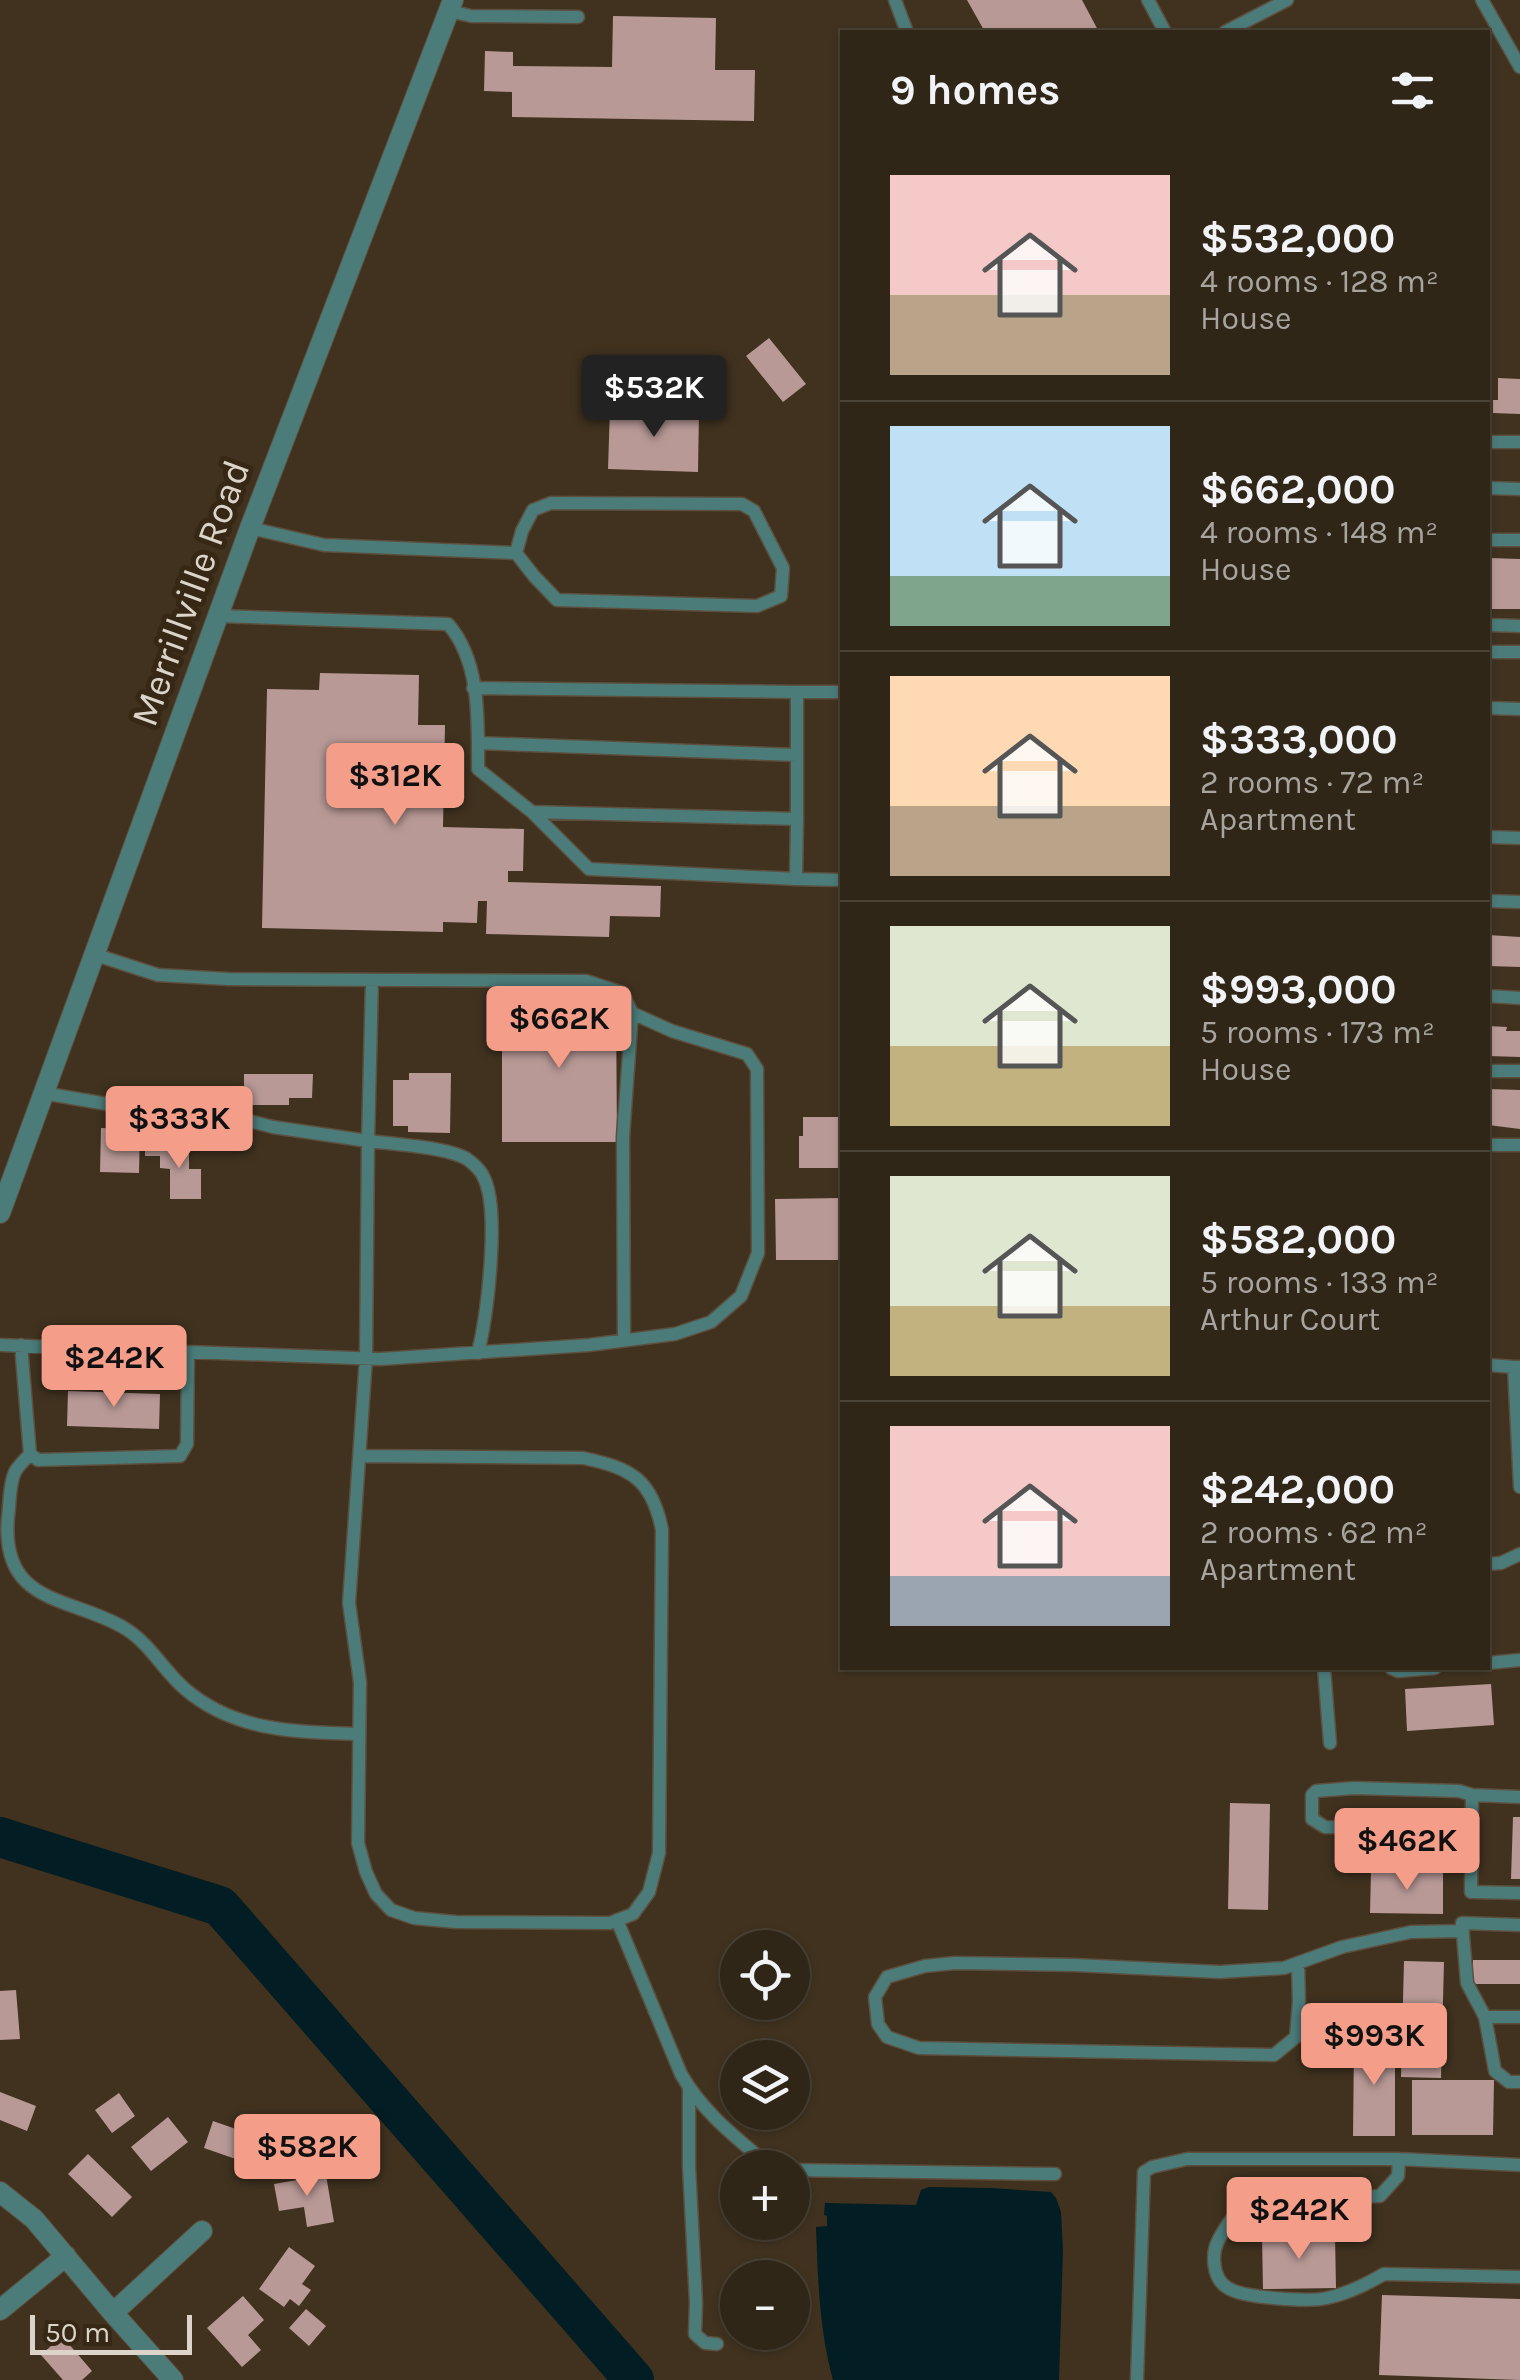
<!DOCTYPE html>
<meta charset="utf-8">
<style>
body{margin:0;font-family:Karla,sans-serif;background:#382e20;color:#f1f3f6;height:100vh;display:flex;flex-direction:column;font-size:38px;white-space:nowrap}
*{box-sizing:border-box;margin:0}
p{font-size:32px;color:#a8a5a1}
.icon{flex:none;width:55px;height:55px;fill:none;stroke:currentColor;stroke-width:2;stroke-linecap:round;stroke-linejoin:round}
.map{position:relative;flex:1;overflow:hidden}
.sheet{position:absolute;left:840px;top:30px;width:650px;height:1640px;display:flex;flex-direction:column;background:#302617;border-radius:0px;box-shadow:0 2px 8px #0004,0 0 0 2px #4b4336}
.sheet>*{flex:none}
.buttons{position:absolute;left:720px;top:1930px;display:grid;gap:20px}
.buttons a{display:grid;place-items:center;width:90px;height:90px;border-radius:50%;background:#302617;box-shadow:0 2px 8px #0004,0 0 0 2px #4b4336;font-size:50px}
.scale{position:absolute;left:30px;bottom:25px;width:162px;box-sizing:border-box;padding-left:10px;border:5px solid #ddd4c9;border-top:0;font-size:28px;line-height:35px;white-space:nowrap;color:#ddd4c9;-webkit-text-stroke:8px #362815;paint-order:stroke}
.price{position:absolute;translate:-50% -85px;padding:0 22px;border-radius:10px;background:#f49e8a;color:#111;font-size:32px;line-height:65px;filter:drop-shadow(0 2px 5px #0008)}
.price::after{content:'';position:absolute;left:50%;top:60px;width:30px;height:22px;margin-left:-15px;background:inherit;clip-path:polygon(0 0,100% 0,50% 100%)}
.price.on{background:#222;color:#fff}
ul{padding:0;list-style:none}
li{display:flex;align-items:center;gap:30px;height:250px;padding:0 50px}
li+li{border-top:2px solid #4b4336}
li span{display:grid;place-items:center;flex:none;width:280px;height:200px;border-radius:0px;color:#555}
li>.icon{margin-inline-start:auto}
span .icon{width:120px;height:120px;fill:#fffc;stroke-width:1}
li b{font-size:42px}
h2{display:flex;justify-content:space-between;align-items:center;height:120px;padding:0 50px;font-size:42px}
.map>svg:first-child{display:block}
</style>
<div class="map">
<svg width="1520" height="2380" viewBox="0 0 1520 2380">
<rect width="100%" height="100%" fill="#40321f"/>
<!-- water -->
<path fill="#021d23" d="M929,2187L991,2188L1051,2192L1056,2198L1061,2212L1063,2250L1059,2380H833C819,2329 818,2279 816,2227L827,2226V2216L824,2215L825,2203L916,2205L921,2190Z"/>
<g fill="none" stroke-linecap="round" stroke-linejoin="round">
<!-- river -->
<path stroke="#021d23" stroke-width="40" d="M0,1837L220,1906L634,2380"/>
</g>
<!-- building -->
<path fill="#b89996" d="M967,0H1082L1099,32H985Z
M613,16L716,18L715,70H755L754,121L512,117V92L484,91L485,51L513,52V66L612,67Z
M769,338L806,384L783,402L746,356Z
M1498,378L1520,379V414L1493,413V400H1498Z
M610,407L699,410L698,472L608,469Z
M1488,558L1520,559V609H1488Z
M320,673L419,675L418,725H445L443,827L524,829L523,871H508V882L661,886L660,917L610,916L609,937L486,934L487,901H478L477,923L443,922V932L262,928L267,689L319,690Z
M1488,935L1520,937V967L1488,966Z
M616,999L617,1142H502V1000Z
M1488,1026L1507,1027L1506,1031H1520V1057L1488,1056Z
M409,1073H451L450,1133L408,1132V1126H393V1080H409Z
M244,1074H313L312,1098H289V1105H244Z
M1488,1089L1520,1090V1129L1488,1125Z
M803,1117H842V1168H799V1136H803Z
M101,1128L140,1129L139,1173L100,1172Z
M189,1146V1169H201V1199H170V1169L160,1168V1156H145V1147Z
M842,1198V1260H776L775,1199Z
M68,1391L160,1394L159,1429L67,1426Z
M1491,1684L1494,1725L1407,1731L1405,1689Z
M1230,1803L1270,1804L1268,1910L1228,1909Z
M1513,1817H1520V1879H1511Z
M1371,1872H1443V1914L1370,1913Z
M1473,1960H1520V1984H1473Z
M1404,1961L1444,1962L1441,2078L1401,2077Z
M16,1990L20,2039L0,2040V1991Z
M1395,2040V2136H1353L1354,2041Z
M1412,2080H1494L1493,2135H1412Z
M0,2092L36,2106L27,2131L0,2120Z
M119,2093L135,2116L112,2133L95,2110Z
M267,2115L286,2122L279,2142L260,2135Z
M168,2117L188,2142L151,2171L131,2147Z
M213,2121L259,2137L250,2164L204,2148Z
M88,2154L132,2197L112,2217L68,2174Z
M326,2175L334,2222L307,2227L304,2207L279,2211L274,2184Z
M1262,2235H1335L1336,2288L1263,2289Z
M289,2247L315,2266L302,2284L311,2290L299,2306L290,2299L284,2307L259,2289Z
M1382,2295L1520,2299V2380L1379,2375Z
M243,2296L264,2320L248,2335L261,2350L242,2367L207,2328Z
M306,2309L326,2326L309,2346L289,2328Z
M62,2336L92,2371L82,2380H63L41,2355Z"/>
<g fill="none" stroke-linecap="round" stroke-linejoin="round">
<defs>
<path id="service" d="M895,0L907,32
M1148,0L1165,32
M1482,0L1520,67
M449,11L471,16L578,17
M1225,32L1287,0
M1488,442H1520
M1488,488L1520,489
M250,528L324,545L516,553L534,576L557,600L757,606L781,596L783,568L754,511L742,504L551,503L533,510L522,531L516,553
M1488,540H1520
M218,616L448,624C481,662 478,721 478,769L532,812L797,819V692L473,688
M1488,625L1520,626
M1488,652H1520
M797,692H842
M1488,708L1520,709
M478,743L797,755
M532,812L589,869L796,879L797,819
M1488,837L1520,838
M796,879L842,880
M1488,901L1520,902
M372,980L368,1141C393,1144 447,1147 467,1159C473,1163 481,1171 483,1176C501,1208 487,1316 478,1353
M1488,996L1520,998
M1488,1071H1520
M43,1093L107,1104L206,1110L273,1127L368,1141L366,1358L349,1603L360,1682L358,1843L366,1872L376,1894L391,1910L414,1918L456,1922L610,1923L633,1914L649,1892L659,1853L662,1530C652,1479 631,1468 583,1458L361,1456
M1488,1145H1520
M624,1340L623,1137L632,1013
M0,1345L381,1359L589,1345L675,1334L711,1322L741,1296L758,1253L757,1069L747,1054L672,1031L632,1013L623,993L586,981L228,979L158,975L93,954
M21,1345L30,1454L38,1460L180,1456L187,1444L188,1352
M1488,1365L1514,1367
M1520,1367H1514L1520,1487
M30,1454C26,1459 18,1466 15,1472C9,1484 10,1504 8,1517C0,1607 73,1596 126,1629C150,1644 164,1671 185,1689C235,1732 297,1732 359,1734
M1488,1564L1501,1563L1520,1554
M1488,1663L1520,1660
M1324,1668L1330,1743
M1391,1668L1398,1671L1435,1668
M1472,1795L1471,1892L1520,1893
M1472,1831L1325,1827L1312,1819V1795L1316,1791L1354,1788L1459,1791L1472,1795L1520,1797
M617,1920L681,2074C703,2113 738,2139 772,2168
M1520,1925L1462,1923L1467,1983L1485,2017L1495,2071L1509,2082H1520
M1298,1963L1299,2002L1296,2037L1274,2055L919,2048L887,2037L878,2024L875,1997L887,1977L925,1966L955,1963L1074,1965L1220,1972L1284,1968L1342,1947L1411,1932L1463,1931
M1485,2017H1520
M689,2089V2166L696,2302L695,2334L705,2343L717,2344
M1399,2159L1398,2176L1380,2196C1349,2198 1267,2195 1242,2209C1232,2215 1224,2230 1219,2239C1211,2253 1212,2279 1228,2288C1243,2298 1309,2302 1327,2298C1347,2294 1367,2284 1384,2274L1520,2277
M792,2170L1055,2174
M1137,2380L1144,2172L1152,2167L1187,2159H1399L1520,2165"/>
<path id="minor" d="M0,2192L34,2219L113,2313L173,2380
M0,2310L66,2256
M113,2313L202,2231"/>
<path id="tertiary" d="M0,1213L250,528L453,0"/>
</defs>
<!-- service casing -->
<use href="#service" stroke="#5c4f3e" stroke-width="15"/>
<!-- minor casing -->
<use href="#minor" stroke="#5c4f3e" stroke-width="22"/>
<!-- tertiary casing -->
<use href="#tertiary" stroke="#5c4f3e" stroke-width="22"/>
<!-- service -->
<use href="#service" stroke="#4b7c7a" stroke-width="12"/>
<!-- minor -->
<use href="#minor" stroke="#4b7c7a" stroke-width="20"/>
<!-- tertiary -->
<use href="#tertiary" stroke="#4b7c7a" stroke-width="20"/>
</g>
<g text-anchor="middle" stroke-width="10" stroke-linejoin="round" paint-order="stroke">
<!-- street labels -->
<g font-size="38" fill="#ddd4c9" stroke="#362815">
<text transform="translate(190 593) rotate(-70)" y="13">Merrillville Road</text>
</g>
</g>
</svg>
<div class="buttons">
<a><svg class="icon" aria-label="locate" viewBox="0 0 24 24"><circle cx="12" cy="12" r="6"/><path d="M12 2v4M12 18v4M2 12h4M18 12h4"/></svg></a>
<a><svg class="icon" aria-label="layers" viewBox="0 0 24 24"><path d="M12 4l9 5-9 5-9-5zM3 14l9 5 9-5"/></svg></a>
<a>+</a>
<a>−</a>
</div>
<div class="scale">50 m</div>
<b class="price on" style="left:654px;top:440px">$532K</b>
<b class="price" style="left:395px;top:828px">$312K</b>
<b class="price" style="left:559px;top:1071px">$662K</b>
<b class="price" style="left:179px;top:1171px">$333K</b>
<b class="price" style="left:114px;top:1410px">$242K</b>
<b class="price" style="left:1407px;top:1893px">$462K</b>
<b class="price" style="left:1374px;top:2088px">$993K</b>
<b class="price" style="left:307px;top:2199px">$582K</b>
<b class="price" style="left:1299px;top:2262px">$242K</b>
<section class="sheet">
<h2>9 homes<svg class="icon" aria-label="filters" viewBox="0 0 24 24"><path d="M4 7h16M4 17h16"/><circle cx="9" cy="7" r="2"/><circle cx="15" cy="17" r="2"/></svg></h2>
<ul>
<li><span style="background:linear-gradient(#f6c9c9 60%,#b9a48a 0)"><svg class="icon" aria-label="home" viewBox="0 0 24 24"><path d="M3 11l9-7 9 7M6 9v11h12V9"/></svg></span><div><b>$532,000</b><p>4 rooms · 128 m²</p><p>House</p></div></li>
<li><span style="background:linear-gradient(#bfe0f5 75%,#7fa58c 0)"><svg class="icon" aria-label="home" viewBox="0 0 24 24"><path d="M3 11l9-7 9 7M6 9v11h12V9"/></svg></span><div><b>$662,000</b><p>4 rooms · 148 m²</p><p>House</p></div></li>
<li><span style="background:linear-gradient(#ffd9b3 65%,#b9a48a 0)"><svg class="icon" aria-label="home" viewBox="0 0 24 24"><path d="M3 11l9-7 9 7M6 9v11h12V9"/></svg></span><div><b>$333,000</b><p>2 rooms · 72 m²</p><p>Apartment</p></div></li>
<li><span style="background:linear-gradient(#dfe7d0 60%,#c2b280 0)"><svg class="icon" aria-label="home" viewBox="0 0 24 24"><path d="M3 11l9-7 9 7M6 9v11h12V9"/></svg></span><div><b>$993,000</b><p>5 rooms · 173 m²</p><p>House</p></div></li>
<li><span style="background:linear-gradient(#dfe7d0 65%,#c2b280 0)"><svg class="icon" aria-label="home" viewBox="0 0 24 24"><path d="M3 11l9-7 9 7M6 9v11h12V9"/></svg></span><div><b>$582,000</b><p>5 rooms · 133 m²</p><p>Arthur Court</p></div></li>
<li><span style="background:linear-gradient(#f6c9c9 75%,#9aa5b1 0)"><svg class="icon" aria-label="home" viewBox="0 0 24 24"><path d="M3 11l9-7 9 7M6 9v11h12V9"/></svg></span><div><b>$242,000</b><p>2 rooms · 62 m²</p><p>Apartment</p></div></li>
</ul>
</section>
</div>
